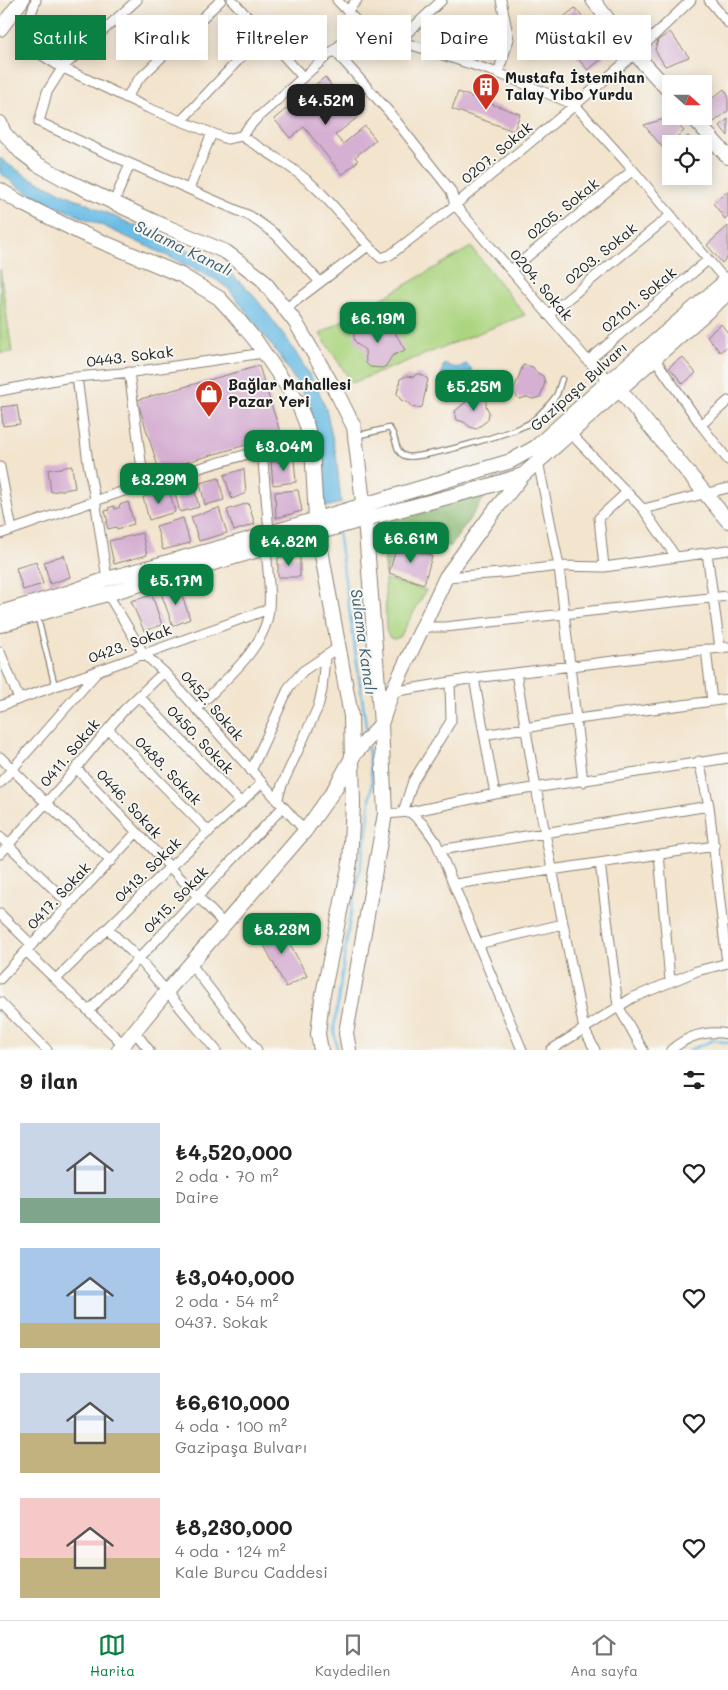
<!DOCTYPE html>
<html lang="tr">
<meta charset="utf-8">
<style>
body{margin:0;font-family:Mali,sans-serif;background:#f2f2f2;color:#222;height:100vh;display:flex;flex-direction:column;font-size:19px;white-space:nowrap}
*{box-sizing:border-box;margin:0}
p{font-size:16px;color:#767676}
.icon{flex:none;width:28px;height:28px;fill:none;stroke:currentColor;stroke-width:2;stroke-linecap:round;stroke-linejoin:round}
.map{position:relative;height:1050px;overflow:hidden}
.details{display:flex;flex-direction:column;background:#fff;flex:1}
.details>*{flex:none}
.top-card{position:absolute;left:15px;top:15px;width:699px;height:45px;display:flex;gap:10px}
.needle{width:32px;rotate:111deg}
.fabs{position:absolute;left:662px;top:75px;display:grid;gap:10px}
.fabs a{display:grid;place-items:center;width:50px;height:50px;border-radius:0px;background:#fff;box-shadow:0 2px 12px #0003;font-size:25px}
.price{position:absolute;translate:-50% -42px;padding:0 11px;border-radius:10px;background:#0b8043;color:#fff;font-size:16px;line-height:32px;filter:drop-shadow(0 1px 2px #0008)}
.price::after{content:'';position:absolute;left:50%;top:30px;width:15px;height:11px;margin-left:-8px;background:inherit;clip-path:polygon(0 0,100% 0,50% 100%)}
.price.selected{background:#222;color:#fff}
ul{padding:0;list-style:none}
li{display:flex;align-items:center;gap:15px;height:125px;padding:0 20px}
li span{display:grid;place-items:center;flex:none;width:140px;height:100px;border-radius:0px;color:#555}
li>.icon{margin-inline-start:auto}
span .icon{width:60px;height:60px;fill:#fffc;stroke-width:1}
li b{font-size:21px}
h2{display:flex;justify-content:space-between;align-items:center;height:60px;padding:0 20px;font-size:21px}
.pill{padding:0 18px;border-radius:0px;background:#fff;box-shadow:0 2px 12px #0003;font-size:18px;line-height:45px}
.pill.selected{background:#0b8043;color:#fff}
.tab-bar{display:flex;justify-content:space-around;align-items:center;height:70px;border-top:1px solid #e0e0e0;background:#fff;font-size:14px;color:#767676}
.tab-bar a{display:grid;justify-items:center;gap:2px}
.tab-bar .selected{color:#0b8043}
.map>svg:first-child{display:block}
</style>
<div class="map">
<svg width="728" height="1050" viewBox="0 0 728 1050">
<rect width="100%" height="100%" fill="#f6f6f2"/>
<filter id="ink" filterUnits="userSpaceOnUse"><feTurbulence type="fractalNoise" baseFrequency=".02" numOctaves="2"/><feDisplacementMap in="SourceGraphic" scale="10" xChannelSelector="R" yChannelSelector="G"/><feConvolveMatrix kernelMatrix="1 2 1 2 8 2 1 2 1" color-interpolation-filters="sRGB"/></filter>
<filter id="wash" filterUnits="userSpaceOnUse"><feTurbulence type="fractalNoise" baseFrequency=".0096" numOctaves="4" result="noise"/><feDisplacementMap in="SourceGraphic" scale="20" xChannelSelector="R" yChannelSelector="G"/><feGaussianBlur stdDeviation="1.12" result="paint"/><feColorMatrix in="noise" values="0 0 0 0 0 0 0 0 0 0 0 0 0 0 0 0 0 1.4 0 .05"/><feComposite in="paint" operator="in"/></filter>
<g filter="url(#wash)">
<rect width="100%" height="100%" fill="#f3e4cd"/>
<!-- green -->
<path fill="#acd580" stroke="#64784e" d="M471,247L525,315L352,383L320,334Z
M0,269L12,352L0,353Z
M385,579L426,590L400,637L394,639L389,637L386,630Z"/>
<!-- forest -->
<path fill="#89b66e" stroke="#526945" d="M489,491L450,547L439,541L438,528L422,529L419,543L399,538L385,575L383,522Z"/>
<!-- water -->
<path fill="#69bce5" stroke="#426c80" d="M0,158L9,165L30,178L214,262L230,273L251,292L287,339L317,387L326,409L336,454L341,503L325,507L318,449L312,414L307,399L279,355L229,289L215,279L155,250L101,225L46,202L20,188L0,173Z
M446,364C454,369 458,368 466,364L471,368L472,374C463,385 453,385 441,377L443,366Z"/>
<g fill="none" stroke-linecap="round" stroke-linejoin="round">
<!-- stream -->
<path stroke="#69bce5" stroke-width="2.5" d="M338,532L367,732
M337,1050L334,1029L350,918L367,832L372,781L368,747
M689,1050L714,1040L728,1043"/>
</g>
<g id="blocks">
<!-- building -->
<path fill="#d6b0d3" d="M575,8L589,25L568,42L554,25Z
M596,32L603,42L604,57L588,70L571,51Z
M670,32L689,57L665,66L655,50L658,40Z
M325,77L337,93L317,110L325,120L346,102L358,117L335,135L343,144L365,126L376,140L355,157L358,161L342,175L304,127L290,138L274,119Z
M724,89L728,95V111L714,122L704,109V105Z
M458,92L520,114L514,131L452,109Z
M671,117L684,131L663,148L644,125Z
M728,119V136L720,126Z
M688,136L695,144H680Z
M728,191V216L725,219L713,203Z
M728,226V257L722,263L707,245Z
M389,322L405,350L392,356L386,366L382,368L370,367L366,363L365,350L357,344L354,339V334L357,328L365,325L377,324L379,327Z
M721,324L728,333V346L720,352L707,336Z
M682,357L696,373L683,384L669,367Z
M523,365L533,367L536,372L543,376L545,383L540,397L533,399L527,397L519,399L513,392Z
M259,366L281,435L159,470L137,400Z
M416,374H420L428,379L422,407L417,408L412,407L408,403L401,400L397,394L400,379L406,376L414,377Z
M477,393L482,395L486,400V406L489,412L488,420L476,429L470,427L464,422L457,420L455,411Z
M17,405L20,424L3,426L1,407Z
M294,459L296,482L273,485L271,462Z
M72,466L75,488L51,492L48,470Z
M244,469L246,493L232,499L224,475Z
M219,478L224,500L205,505L200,483Z
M193,484L199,507L180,512L174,489Z
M169,490L175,512L149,520L143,497Z
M298,490L302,511L276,518L275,492Z
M128,502L134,524L117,529L116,527L108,529L106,522H108L105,511L109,510L108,508L114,506L115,509L120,507L119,505Z
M248,503L255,524L234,531L227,510Z
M219,508L227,533L199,541L191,517Z
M183,518L190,543L163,550L156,526Z
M142,533L147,555L114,564L109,541Z
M397,545L432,556L424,584L389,573Z
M64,555L70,577L50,584L44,562Z
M278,557H300V577H278Z
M36,562L43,584L23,590L16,568Z
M179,587L190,619L173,626L161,593Z
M152,595L162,625L144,631L131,601Z
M279,923L307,976L286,987L258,934Z"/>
</g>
</g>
<g filter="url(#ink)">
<use href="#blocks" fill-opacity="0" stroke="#888074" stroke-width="1"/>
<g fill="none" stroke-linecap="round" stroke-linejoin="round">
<defs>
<path id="lane" d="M356,436L389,428C397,435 394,452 405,456C417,461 518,432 531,422C537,418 554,400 557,394C559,389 560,384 562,379
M37,615L55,686"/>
<path id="street" d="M36,0L28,22L29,35L34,50L59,66L148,108L227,139L241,136C267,152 293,167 316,188C339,210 358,237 381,258L390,255L455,205L575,105L635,54L691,0
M137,0L63,67L47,92L39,122L97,149L250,216L275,234L320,282
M232,0L303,77
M337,0L361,26L375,33L498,73L575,105L633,170L726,281
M709,0L728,23
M347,11L357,0
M399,41L442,0
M334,50L389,112L451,191L455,205L588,361L610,380
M498,73L509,39L501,0
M126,98L139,79L221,0
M181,121L263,34
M241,136L257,118L361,26
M189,189L212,133
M114,202L130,164
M511,270L633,170
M285,309L368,246
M548,315L671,215
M655,359L701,425L728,460
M588,361L708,260
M129,372L144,484
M77,377L88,463L95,499L107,579
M0,391L65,378L133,372L264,353
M701,425L728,401
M571,434L643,509L676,557
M262,450L269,532
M538,461L559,566L583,782
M0,467L12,530
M643,509L728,488
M0,534L141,485L279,445L312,447
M707,553L720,648
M604,567L599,518L627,492
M446,577L502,573L559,566L604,567L728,550
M107,593L144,654L164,672L305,831
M423,627H445L728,596
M706,649L712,701
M0,652L19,699
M516,673L536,788L584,1029L595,1050
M474,678L495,794
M392,692L474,678L728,647
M139,696L241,803
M0,706L269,609
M196,709C222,682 267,648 269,608C271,588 267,567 266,547
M108,729L209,832
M484,735L577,719L728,699
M0,757L46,803L111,861
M699,761L709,806L727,963
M76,768L224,924
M251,771L289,687L303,671L339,647
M0,783L99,670
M277,801L282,785L318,707L322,690L325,656
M403,812L413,781L451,721L450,682
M410,812L424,825L436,842L522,1050
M385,814L410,812L495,794L728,758
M0,837L70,905
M440,850L709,806
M0,854L64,783L124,710L164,672
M659,854L670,981
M600,863L618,1006L643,1050
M455,884L715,846
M0,914L32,945
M108,929L139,959L216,1050
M478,944L563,924
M26,951L124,1045
M190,963L257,1050
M0,979L137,832
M56,979L170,867L262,783
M0,1002L47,1050
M89,1011L283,807
M135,1032L149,1050
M551,1050L632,998L697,971L728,963
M671,1050C687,1036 707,1030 728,1034"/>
<path id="secondary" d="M593,0L628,46L671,93
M0,29L22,0
M692,116L728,157
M0,123L4,133L21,152L37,164L68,181L155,222L226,252L262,279L296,323L339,397L354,427L365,519L381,724L385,814L346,1033L349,1050
M0,190L21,203L81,233L181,275L219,298L231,311L256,341L297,401L306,423L312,447L316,518
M614,383L728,521
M318,533L351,716L353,804L350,863L322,999L318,1034L321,1050
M0,613L67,593L107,579L240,542L511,461L536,447L610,380L728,279
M0,625L365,519L482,488L523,475L728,293
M119,1050L167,991L305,831L334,790L353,756L381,724L392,692L446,577L491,515L523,475"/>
</defs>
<!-- lane casing -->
<use href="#lane" stroke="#888074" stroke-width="7"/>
<!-- street casing -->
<use href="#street" stroke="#888074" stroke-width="11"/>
<!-- secondary casing -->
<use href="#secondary" stroke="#888074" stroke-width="16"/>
<!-- lane -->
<use href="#lane" stroke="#fff" stroke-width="4.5"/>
<!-- street -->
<use href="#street" stroke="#fff" stroke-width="9"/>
<!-- secondary -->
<use href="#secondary" stroke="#fff" stroke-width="14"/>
</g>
</g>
<!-- icons -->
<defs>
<symbol id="building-pin" viewBox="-11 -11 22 30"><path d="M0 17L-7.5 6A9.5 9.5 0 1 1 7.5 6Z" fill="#c8321e" stroke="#f6f6f2"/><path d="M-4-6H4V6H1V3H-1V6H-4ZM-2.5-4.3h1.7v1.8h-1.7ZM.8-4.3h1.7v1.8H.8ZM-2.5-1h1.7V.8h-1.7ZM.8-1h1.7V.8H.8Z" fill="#fff"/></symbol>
<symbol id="shop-pin" viewBox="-11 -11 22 30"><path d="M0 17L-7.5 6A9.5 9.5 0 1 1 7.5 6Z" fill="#c8321e" stroke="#f6f6f2"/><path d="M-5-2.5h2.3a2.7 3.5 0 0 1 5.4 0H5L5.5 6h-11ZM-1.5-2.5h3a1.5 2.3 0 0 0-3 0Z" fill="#fff"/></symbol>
</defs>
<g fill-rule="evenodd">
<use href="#building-pin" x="470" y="71" width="32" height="43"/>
<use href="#shop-pin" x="193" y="378" width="32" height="43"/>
</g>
<g text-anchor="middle" stroke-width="4" stroke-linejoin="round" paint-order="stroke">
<!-- poi labels -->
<g font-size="15" font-weight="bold" fill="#1c1c1c" stroke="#f6f6f2" text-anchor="start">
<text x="505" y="83">Mustafa İstemihan<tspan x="505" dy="17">Talay Yibo Yurdu</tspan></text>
<text x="228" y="390">Bağlar Mahallesi<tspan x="228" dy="17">Pazar Yeri</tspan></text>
</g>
<!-- street labels -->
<g font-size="15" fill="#1c1c1c" stroke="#f6f6f2">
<text transform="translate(497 153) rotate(-40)" y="5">0207. Sokak</text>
<text transform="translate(563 209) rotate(-39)" y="5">0205. Sokak</text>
<text transform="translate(601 254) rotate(-39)" y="5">0203. Sokak</text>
<text transform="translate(541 285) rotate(50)" y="5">0204. Sokak</text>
<text transform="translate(639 300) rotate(-40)" y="5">02101. Sokak</text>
<text transform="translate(130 357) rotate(-7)" y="5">0443. Sokak</text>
<text transform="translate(579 387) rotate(-42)" y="5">Gazipaşa Bulvarı</text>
<text transform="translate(130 644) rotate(-20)" y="5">0423. Sokak</text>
<text transform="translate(212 706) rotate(49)" y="5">0452. Sokak</text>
<text transform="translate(200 740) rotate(46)" y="5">0450. Sokak</text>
<text transform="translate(70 753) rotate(-50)" y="5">0411. Sokak</text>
<text transform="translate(168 771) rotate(46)" y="5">0488. Sokak</text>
<text transform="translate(129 804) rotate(47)" y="5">0446. Sokak</text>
<text transform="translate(148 870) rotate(-44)" y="5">0413. Sokak</text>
<text transform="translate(59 896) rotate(-47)" y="5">0417. Sokak</text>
<text transform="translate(176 900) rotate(-46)" y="5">0415. Sokak</text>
</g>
<!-- water labels -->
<g font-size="16" font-style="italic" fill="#3b5c6c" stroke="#f6f6f2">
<text transform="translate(184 248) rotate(26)" y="6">Sulama Kanalı</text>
<text transform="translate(364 642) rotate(82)" y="6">Sulama Kanalı</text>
</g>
</g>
</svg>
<div class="fabs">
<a><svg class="needle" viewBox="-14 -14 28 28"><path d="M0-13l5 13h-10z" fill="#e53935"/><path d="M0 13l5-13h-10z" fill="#767676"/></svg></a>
<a><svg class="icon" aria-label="locate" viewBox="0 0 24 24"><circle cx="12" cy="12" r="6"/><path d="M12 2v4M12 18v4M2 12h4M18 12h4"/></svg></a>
</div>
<b class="price selected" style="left:326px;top:126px">₺4.52M</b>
<b class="price" style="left:378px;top:344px">₺6.19M</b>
<b class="price" style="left:474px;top:412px">₺5.25M</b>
<b class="price" style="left:284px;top:472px">₺3.04M</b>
<b class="price" style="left:159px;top:505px">₺3.29M</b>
<b class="price" style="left:411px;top:564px">₺6.61M</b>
<b class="price" style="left:289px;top:567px">₺4.82M</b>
<b class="price" style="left:176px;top:606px">₺5.17M</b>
<b class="price" style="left:282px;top:955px">₺8.23M</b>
<div class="top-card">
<a class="pill selected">Satılık</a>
<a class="pill">Kiralık</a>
<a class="pill">Filtreler</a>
<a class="pill">Yeni</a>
<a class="pill">Daire</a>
<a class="pill">Müstakil ev</a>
</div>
</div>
<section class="details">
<h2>9 ilan<svg class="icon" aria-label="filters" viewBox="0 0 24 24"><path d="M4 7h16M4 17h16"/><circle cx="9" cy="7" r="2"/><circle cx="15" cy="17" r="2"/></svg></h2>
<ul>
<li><span style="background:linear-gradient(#c9d6e8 75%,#7fa58c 0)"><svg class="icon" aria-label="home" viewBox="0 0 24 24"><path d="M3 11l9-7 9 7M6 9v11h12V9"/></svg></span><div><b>₺4,520,000</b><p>2 oda · 70 m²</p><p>Daire</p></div><svg class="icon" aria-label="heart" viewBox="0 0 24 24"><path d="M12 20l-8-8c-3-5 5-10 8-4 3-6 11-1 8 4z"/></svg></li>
<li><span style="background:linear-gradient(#a9c7e8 75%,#c2b280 0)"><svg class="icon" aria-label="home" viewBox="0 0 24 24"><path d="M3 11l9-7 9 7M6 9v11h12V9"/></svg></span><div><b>₺3,040,000</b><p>2 oda · 54 m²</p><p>0437. Sokak</p></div><svg class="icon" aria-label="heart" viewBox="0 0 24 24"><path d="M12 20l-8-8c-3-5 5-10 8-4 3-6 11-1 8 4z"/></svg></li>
<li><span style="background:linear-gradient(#c9d6e8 60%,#c2b280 0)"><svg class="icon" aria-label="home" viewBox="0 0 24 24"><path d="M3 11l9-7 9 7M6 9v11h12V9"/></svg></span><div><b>₺6,610,000</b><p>4 oda · 100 m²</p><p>Gazipaşa Bulvarı</p></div><svg class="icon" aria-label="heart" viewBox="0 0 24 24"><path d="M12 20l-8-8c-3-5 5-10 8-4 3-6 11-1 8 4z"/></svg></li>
<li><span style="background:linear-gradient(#f6c9c9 60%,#c2b280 0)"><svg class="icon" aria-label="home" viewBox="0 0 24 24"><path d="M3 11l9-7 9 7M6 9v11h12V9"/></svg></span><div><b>₺8,230,000</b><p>4 oda · 124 m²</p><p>Kale Burcu Caddesi</p></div><svg class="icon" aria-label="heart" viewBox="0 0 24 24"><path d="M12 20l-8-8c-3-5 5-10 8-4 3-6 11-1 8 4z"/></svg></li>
</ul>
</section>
<nav class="tab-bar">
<a class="selected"><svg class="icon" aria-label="map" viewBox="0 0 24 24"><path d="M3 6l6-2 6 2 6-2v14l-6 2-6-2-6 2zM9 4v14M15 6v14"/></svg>Harita</a>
<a><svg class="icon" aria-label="saved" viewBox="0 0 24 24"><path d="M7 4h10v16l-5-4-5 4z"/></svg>Kaydedilen</a>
<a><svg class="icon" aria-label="home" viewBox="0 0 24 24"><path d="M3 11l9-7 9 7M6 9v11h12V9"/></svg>Ana sayfa</a>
</nav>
